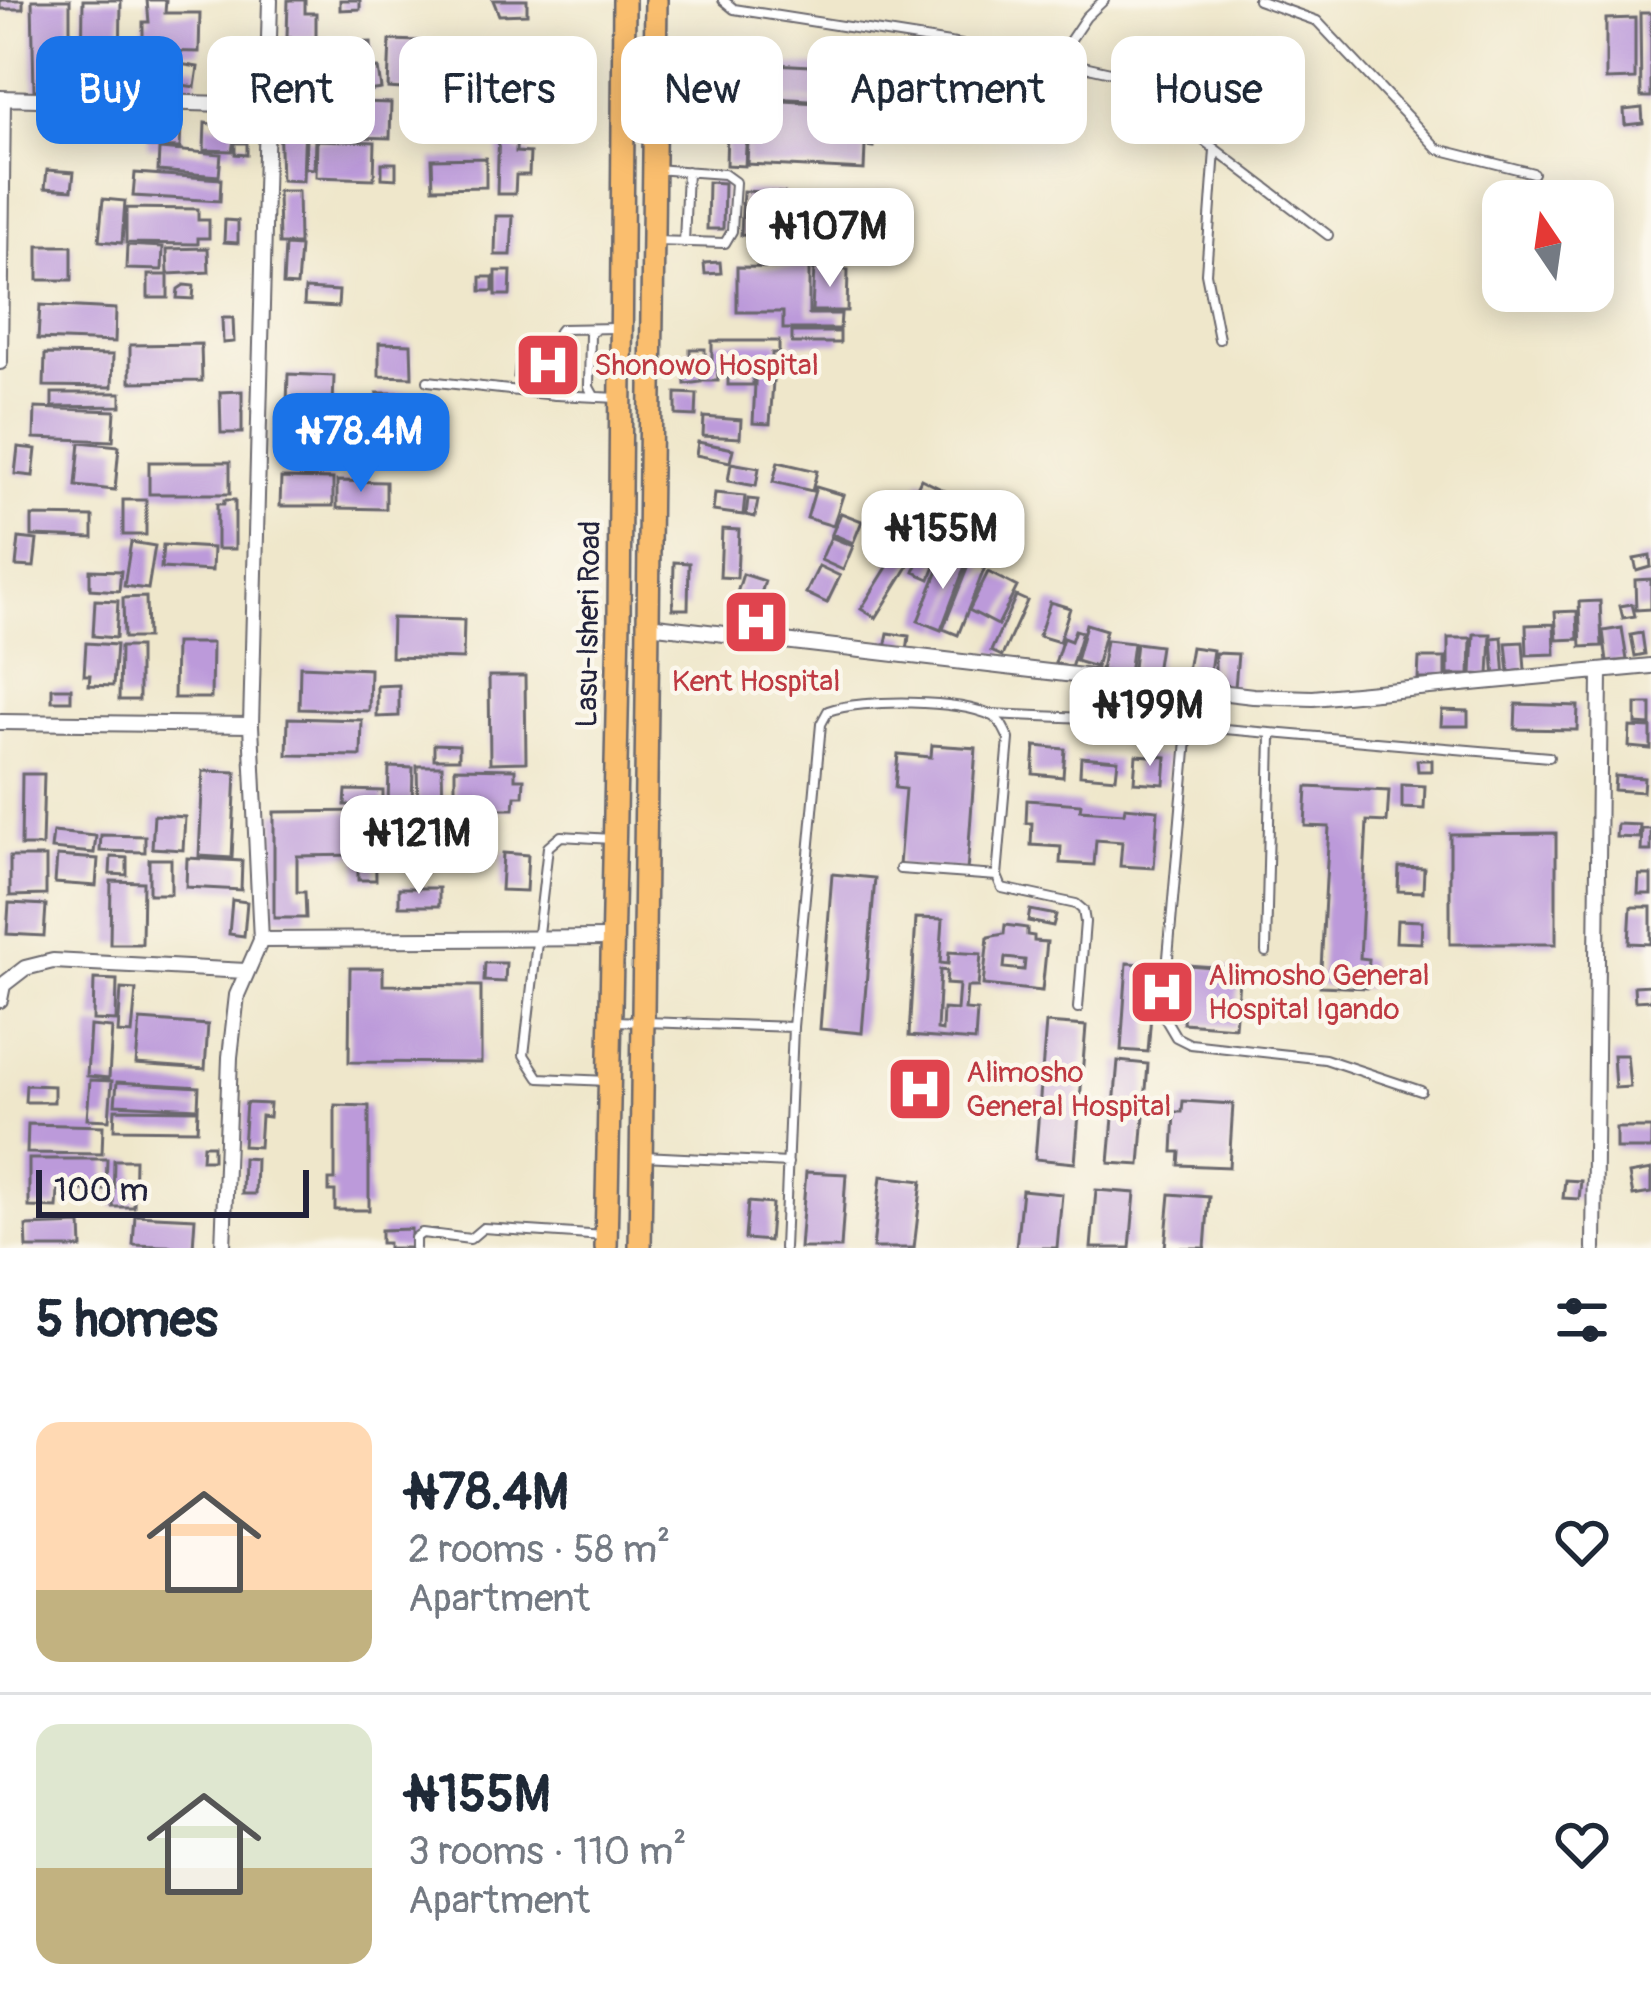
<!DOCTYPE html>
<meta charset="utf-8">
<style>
body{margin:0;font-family:Pangolin,sans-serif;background:#f6f6f7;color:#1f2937;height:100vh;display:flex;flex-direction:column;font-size:45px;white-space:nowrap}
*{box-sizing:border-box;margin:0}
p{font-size:39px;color:#747a83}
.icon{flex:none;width:66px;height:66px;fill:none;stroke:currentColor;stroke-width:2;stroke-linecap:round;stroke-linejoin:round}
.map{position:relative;height:1248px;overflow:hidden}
.side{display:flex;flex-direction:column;background:#fff;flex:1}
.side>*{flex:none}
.guide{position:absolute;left:36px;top:36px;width:1581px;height:108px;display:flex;gap:24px}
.needle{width:78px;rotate:347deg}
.fabs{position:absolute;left:1482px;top:180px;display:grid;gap:24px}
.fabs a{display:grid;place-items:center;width:132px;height:132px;border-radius:24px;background:#fff;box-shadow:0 6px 30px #0003;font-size:60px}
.scale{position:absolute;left:36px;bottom:30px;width:273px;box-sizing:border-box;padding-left:12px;border:6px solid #22223b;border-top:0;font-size:33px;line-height:42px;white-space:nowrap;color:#22223b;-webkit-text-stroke:9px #fbf7ec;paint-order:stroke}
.price{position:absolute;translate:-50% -102px;padding:0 27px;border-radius:24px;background:#fff;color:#222;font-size:39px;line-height:78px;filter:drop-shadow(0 3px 6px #0008)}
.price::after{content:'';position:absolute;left:50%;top:72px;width:36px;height:27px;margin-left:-18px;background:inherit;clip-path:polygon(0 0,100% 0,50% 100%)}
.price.current{background:#1a73e8;color:#fff}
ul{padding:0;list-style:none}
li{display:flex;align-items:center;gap:36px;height:300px;padding:0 36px}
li+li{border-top:3px solid #e0e1e3}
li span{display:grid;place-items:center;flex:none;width:336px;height:240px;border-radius:24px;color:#555}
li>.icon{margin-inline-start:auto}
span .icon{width:144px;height:144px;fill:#fffc;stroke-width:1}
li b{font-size:51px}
h2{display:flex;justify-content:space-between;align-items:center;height:144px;padding:0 36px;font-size:51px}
.tag{padding:0 42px;border-radius:24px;background:#fff;box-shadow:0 6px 30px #0003;font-size:42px;line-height:108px}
.tag.current{background:#1a73e8;color:#fff}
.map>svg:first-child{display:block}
</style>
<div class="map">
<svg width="1651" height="1248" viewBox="0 0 1651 1248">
<rect width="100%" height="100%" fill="#fbf7ec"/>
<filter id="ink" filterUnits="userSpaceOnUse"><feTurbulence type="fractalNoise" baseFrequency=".00833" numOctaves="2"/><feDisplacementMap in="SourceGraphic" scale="24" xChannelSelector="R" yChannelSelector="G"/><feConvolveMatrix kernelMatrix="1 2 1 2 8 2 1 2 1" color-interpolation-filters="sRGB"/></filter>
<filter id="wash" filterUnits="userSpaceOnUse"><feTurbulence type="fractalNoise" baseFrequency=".004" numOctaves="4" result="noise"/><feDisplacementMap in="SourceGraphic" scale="48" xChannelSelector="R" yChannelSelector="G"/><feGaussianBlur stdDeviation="2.7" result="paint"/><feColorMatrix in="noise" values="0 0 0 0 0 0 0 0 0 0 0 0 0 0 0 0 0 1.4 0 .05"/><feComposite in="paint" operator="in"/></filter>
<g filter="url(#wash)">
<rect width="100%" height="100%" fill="#efe7cb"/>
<g id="blocks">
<!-- building -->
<path fill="#bc9ada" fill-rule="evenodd" d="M0,0H23V9H0Z
M32,0H70V70H61V90H34Z
M83,0H121L120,73H103L115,75V87H99V77H82Z
M147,0H166L165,13H200L199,52L155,51V44L143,43V22H149Z
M288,0H305V13H316V38H287Z
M340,0H360V9L340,10Z
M493,0H527V14L499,15Z
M1640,13H1651V97H1641Z
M1635,18V79L1606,80V19Z
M390,40L419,41L417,90L388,88Z
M371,42L372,64L344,65L343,43Z
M291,43L307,44L304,87H288Z
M519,56L520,91L502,92L500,57Z
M167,62L198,67L195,87L164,82Z
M753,63L830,67L828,101L752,97Z
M128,66L159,69L156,87L126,83Z
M378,68L381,89L339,95L337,73Z
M835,69L869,71V77L877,78L873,147L865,146L864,170L747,164L750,99L833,104Z
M720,88L748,89L747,125L727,124V102H720Z
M426,93L472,94L471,117L425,116Z
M475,93H498V112L476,113Z
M550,93L577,97V108L549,107Z
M530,94V110L500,112L499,95Z
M324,101L391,103L390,138L322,136Z
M1642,108L1643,123L1625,125L1624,110Z
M279,118H305L303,181L281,180Z
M205,123L236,128L232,151L204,150Z
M499,125H517L516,152L530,153L529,175H516L515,194H497Z
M148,126L181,127L180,148L147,147Z
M727,129H747L745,166L726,165Z
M306,138L315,139L314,169L305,168Z
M317,140L375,142L374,179L316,177Z
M235,143H247V155L235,154Z
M159,149L221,154L219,176L158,171Z
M486,158V187L433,188L432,159Z
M382,163H396V179L382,178Z
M47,170L74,172L72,190L45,188Z
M135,173L221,179L220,201L133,196Z
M708,182L724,183L723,229H707Z
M278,191H298L299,244H279Z
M743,191L784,193L782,237L775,236V228L767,227V236L741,235Z
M103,199L125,201L122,243L99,241Z
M126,208L198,209V220H209V238H198V244L126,243Z
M496,216H513L511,255H495Z
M225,220L238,221V243L224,242Z
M127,245L163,247L162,270L126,269Z
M38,246H72V280H38Z
M285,246L300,247L297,286L283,285Z
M208,248L209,272L168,274L167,249Z
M720,262L721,273L705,274L704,263Z
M737,267L809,268V314H841L840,329H783V312H737Z
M814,268L848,270L847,311H812Z
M496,271H511L510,295H496Z
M148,275H168V298H148Z
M481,277H493V291H481Z
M184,285L194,286L193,299L177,298L178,289Z
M305,289L339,291L338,307L304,305Z
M40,305L116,309L115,342L38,339Z
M222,318H233L234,342L223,343Z
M792,332H840V343H792Z
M712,341H779V353H772V361H762V367H774L770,424L753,423L756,365H717L718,381H704V366H712Z
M379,343L411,344L412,377L379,376Z
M201,344L202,381L130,382V345Z
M690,349H705V361H690Z
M517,350L536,352L532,380L514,377Z
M45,354L113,355L112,387L44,386Z
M700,365L701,382L685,384L684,367Z
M728,371L753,374V385H728Z
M288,374L334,376L333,407L287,405Z
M242,391V433H221L220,392Z
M52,393H121V406L52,407Z
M377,393H421V409H392V417H383L381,447H372L381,450L380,459L348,457L350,420L376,419Z
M676,393L697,394L696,416L676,415Z
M35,408L115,411L113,441L34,438Z
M290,415L346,419L343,456L318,455L319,445H315V455L287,453Z
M704,417L741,420L740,438L703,436Z
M80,442L119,446L115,490L76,486Z
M698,442L733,449L730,462L696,455Z
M18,447L36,449L33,476L15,474Z
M149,462H230V494H149Z
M778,462L817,471L812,491L773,482Z
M731,463L759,468L756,486L728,481Z
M281,478L333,479V506H280Z
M921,479L947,492L936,513L911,500Z
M337,481L386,482V509L337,508Z
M816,487L843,495L833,526L807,518Z
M715,493L745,496L743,515L713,511Z
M748,499L758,500L755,517L746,515Z
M123,500H146V535H123Z
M224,500H235V549H217V504H224Z
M841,513L862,521L853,543L832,534Z
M32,516L93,517V538L32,536Z
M912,527L927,536L876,618L861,609Z
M722,529L739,530L737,578L720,577Z
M831,537L853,546L843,570L821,560Z
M19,538L37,540L34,567L16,566Z
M929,538L944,544L930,579L914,572Z
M131,542L155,546L148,589L124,586Z
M163,545L213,548L212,571L161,568Z
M945,553L967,561L941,630L918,621Z
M1650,556L1651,567L1637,571L1634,559Z
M970,561L985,567L958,635L943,629Z
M674,562L689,563L688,609H673Z
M819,566L840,576L827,603L806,593Z
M90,570L121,571L119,591L90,589Z
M988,572L1017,587L998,625L969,610Z
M743,574L765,581L757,606L735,599Z
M1651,579V609L1636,610L1635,580Z
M1016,596L1027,601L1002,656L991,651Z
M146,597L147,638H124L123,598Z
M95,600L118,601L116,638L93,636Z
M1600,601L1602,646L1581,647L1579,602Z
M1050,602L1070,608L1059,642L1039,636Z
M1632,604L1635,616L1623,618L1620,606Z
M745,605L755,609L747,632L736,628Z
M1577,611L1578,639L1557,640L1555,612Z
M392,618L464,620L463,659L391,657Z
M1086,624L1106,630L1096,667L1076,661Z
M1554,624L1555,654L1527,655L1526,625Z
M1622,628L1627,660L1607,662L1603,631Z
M1075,630L1082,632L1071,668L1055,663L1063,638L1071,641Z
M888,633L909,636L907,651L885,648Z
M1642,633L1645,654L1635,656L1631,635Z
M1474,634H1491L1489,675L1472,674Z
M1502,637L1505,679L1495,680L1492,638Z
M1448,638H1471L1470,675H1448Z
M1106,640L1133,643L1129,674L1101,671Z
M1523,642L1525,670L1509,672L1506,643Z
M86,643L116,645L113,686L89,685L90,675H84Z
M175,643H212L211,698H174Z
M1136,643L1160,646L1155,679L1132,676Z
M120,647H139V700H119Z
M1191,647L1213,650L1209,679L1186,676Z
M1215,653L1238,654L1235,687L1215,685Z
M1419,658H1445V679H1418Z
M300,666L370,669L369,711L299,709Z
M489,676H525L526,762L490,763Z
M399,685V716L377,717V686Z
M52,688H71V701H52Z
M1516,704L1578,706L1577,730L1515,729Z
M1636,704H1651V725L1636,724Z
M1442,710L1468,711V726H1441Z
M288,718L362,720L361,756L287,755Z
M1630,727L1651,728V749L1629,747Z
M434,744L459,745V759H434Z
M932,745L976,748L967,871L899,866L905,789L895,788L898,754L931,757Z
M1035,746L1065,749L1063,777L1033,774Z
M1136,755L1166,757L1164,784L1134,782Z
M1081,757L1118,760L1116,778L1080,775Z
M1417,760H1432V771H1418Z
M417,766H442L443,808H418Z
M389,767L413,768L412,806L388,805Z
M455,768L515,769V779H524L523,796H515L514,809H455Z
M203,771L236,772L232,858L199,856Z
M22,774H44L42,846H21Z
M1615,776L1644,778L1643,792L1614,790Z
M1402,785L1425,786L1424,809L1402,808Z
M1307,787L1389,791L1387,822L1367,821L1360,958L1369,959L1367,988L1320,986L1329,827L1305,826Z
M346,790L383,791V805H345Z
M1027,800L1081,804L1080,810L1124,813L1125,807L1158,810L1154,868L1120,866L1122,842L1096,840L1094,865L1060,863L1061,847L1031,845L1032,823H1026Z
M375,811L376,880H358V855L297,856V892H305L306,918H274V812Z
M154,815L185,817L183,850L152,848Z
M1617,824L1640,825L1639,838L1616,837Z
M1642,829H1651V851H1641Z
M53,832L96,836L94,853L51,849Z
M1556,833V944H1450V834Z
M101,835L145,836V852L100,851Z
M503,853L528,855L526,891L501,890Z
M57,856L98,859L96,886L55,883Z
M10,857H46V895L10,896Z
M111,857L127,858V875L110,874Z
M187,858L242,861L241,890L186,887Z
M149,859H171V894H149Z
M1399,867L1424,868L1423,892L1398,891Z
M832,874L875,878L862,1033L820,1029Z
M1639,875H1651V894H1638Z
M111,881L143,882L142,944H110Z
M399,888H439V906H399Z
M232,900L247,902L244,936L229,934Z
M9,903L46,905L44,936L7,934Z
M1631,907H1651V944L1629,943Z
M1030,910L1056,915L1053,926L1028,921Z
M916,918L943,919L940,963L948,964L949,952L981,954L978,987H967L965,1010L977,1011L975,1041L909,1036ZM940,970L947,971L946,984L959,985L957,1010L943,1009L942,1031L937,1030Z
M1397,920L1422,921L1421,943L1396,942Z
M1005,925L1027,928V935L1034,936V941L1047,942L1042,991L983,985L988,937L1004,934ZM1005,958L1025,960L1024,970L1004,968Z
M485,963H506L505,982L484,981Z
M1127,963L1155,965L1148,1052L1121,1050Z
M1187,965L1240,969L1235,1027L1183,1023Z
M350,968H383V985L481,986V1063L349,1062Z
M94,979L117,980L116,1021L93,1020Z
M1651,985V1000L1635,1001L1634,986Z
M121,989L136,990L132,1034L118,1033Z
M140,1020L208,1025L205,1069L136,1064Z
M1046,1023L1086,1026L1075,1163L1035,1159Z
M90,1026L112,1028L109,1078L87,1076Z
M1613,1055H1627L1630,1087L1615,1088Z
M1118,1061L1148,1064L1140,1165L1109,1163Z
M90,1080L112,1081L109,1120L87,1119Z
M117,1082L199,1087L198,1108L115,1104Z
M26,1085L54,1086V1102H25Z
M1183,1101L1233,1104L1229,1167L1179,1165L1180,1152H1173L1175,1112H1182Z
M246,1103L270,1104L269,1117L261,1116L259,1147L243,1146Z
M335,1105L369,1106V1210H335V1191H329V1180H335Z
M115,1109L198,1110L197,1130L114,1129Z
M28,1124L103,1126L102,1154L27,1153Z
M1616,1128H1651V1149H1616Z
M203,1145H213V1160H202Z
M243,1158L256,1159L255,1194H242Z
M29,1159H107L106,1190H58L57,1208L29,1207Z
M114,1160H135L134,1207H113Z
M1651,1170V1193L1633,1196L1629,1174Z
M806,1172L846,1174L841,1248H800Z
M881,1176L922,1181L914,1248H873Z
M1565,1180L1581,1181L1579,1199L1563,1198Z
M1022,1190L1062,1194L1057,1248H1016Z
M1096,1190L1135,1193L1130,1248H1091Z
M1170,1194L1209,1197L1205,1248H1165Z
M748,1202L772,1204L769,1241L745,1239Z
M135,1215L195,1218L193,1247L133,1245Z
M81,1224L82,1248H27L26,1226Z
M411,1229V1248H388V1243H381V1230Z"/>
</g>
</g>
<g filter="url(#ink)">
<use href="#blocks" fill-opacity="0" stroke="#6a676d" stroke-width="3"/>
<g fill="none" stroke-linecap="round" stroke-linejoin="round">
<defs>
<path id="service" d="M723,0L734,9L1057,60L1115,73L1328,235
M1258,0L1317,21L1438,149L1533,173
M1057,60L1086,17L1104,0
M1215,150L1206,273L1219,339
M654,169L724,174L735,182L732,231L725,243L654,241
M684,243L687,171
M617,328L561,329C549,342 547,380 556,395L618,398
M428,381L555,395
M594,396L589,387L590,334L596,329
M991,714L1110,719L1549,757
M1188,728L1163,1015L1176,1037L1190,1044L1325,1059L1421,1091
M900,869L997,876
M1266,952L1271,736
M615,1021L793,1027
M609,1081L539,1078L524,1055L548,847L561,836L612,839
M643,1156L788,1163
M415,1248V1238L422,1233L470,1239L483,1228L605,1236
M784,1248L793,1027L821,724L828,711C862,699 960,699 992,716C1002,721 1004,730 1009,739L997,876L1002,888L1076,904L1083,910L1085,922L1078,1008"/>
<path id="minor" d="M0,98L265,105
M0,362L3,99
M648,625L1253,696L1313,698L1651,666
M0,722L251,725
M261,940L614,938
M0,1000L3,985L25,968L53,961L246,971
M223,1248L230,1057L237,995L261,940L251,725L270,0
M1594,1248L1600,672"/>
<path id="primary" d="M606,1248L619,619L624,0
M640,1248L656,0"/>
</defs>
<!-- service casing -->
<use href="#service" stroke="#6a676d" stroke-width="12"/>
<!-- minor casing -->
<use href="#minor" stroke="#6a676d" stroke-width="18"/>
<!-- primary casing -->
<use href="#primary" stroke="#6a676d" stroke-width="26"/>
<!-- service -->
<use href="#service" stroke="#fff" stroke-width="8"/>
<!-- minor -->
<use href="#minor" stroke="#fff" stroke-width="14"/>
<!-- primary -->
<use href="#primary" stroke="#fabe6e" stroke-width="21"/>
</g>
</g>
<!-- icons -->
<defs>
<symbol id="hospital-square" viewBox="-11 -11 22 22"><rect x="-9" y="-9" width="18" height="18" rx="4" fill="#e0444e" stroke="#fbf7ec"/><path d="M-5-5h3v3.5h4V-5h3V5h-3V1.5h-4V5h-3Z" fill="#fff"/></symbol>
</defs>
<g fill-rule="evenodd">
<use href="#hospital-square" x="510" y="327" width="76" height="76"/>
<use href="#hospital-square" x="718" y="584" width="76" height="76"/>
<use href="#hospital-square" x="1124" y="954" width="76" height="76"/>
<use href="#hospital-square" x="882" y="1051" width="76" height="76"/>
</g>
<g text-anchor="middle" stroke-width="9" stroke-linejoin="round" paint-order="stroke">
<!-- health labels -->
<g font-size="30" fill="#be3a42" stroke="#fbf7ec" text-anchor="start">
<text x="594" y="375">Shonowo Hospital</text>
<text x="756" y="691" text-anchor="middle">Kent Hospital</text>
<text x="1208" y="985">Alimosho General<tspan x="1208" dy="34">Hospital Igando</tspan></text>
<text x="966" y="1082">Alimosho<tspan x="966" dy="34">General Hospital</tspan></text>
</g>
<!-- street labels -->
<g font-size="30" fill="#22223b" stroke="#fbf7ec">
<text transform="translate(588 624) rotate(-89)" y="10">Lasu-Isheri Road</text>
</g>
</g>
</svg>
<div class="fabs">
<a><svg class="needle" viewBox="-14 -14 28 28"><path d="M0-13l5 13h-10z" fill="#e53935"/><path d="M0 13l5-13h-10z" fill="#747a83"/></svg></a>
</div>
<div class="scale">100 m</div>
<b class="price" style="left:830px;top:290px">₦107M</b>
<b class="price current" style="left:361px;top:495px">₦78.4M</b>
<b class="price" style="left:943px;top:592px">₦155M</b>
<b class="price" style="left:1150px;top:769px">₦199M</b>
<b class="price" style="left:419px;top:897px">₦121M</b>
<div class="guide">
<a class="tag current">Buy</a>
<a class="tag">Rent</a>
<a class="tag">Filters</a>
<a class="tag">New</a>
<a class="tag">Apartment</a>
<a class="tag">House</a>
</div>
</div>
<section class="side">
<h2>5 homes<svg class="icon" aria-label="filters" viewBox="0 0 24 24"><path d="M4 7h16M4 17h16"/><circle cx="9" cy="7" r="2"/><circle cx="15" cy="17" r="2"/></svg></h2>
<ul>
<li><span style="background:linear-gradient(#ffd9b3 70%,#c2b280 0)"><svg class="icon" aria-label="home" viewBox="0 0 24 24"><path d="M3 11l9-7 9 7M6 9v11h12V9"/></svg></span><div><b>₦78.4M</b><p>2 rooms · 58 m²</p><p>Apartment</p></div><svg class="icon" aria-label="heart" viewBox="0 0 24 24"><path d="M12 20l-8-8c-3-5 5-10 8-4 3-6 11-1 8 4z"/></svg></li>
<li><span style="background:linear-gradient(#dfe7d0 60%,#c2b280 0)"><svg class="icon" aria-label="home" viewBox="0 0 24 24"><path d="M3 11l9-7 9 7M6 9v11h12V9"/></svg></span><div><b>₦155M</b><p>3 rooms · 110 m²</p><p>Apartment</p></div><svg class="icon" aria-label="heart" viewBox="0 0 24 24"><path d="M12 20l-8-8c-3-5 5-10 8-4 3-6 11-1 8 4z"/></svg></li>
</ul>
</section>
